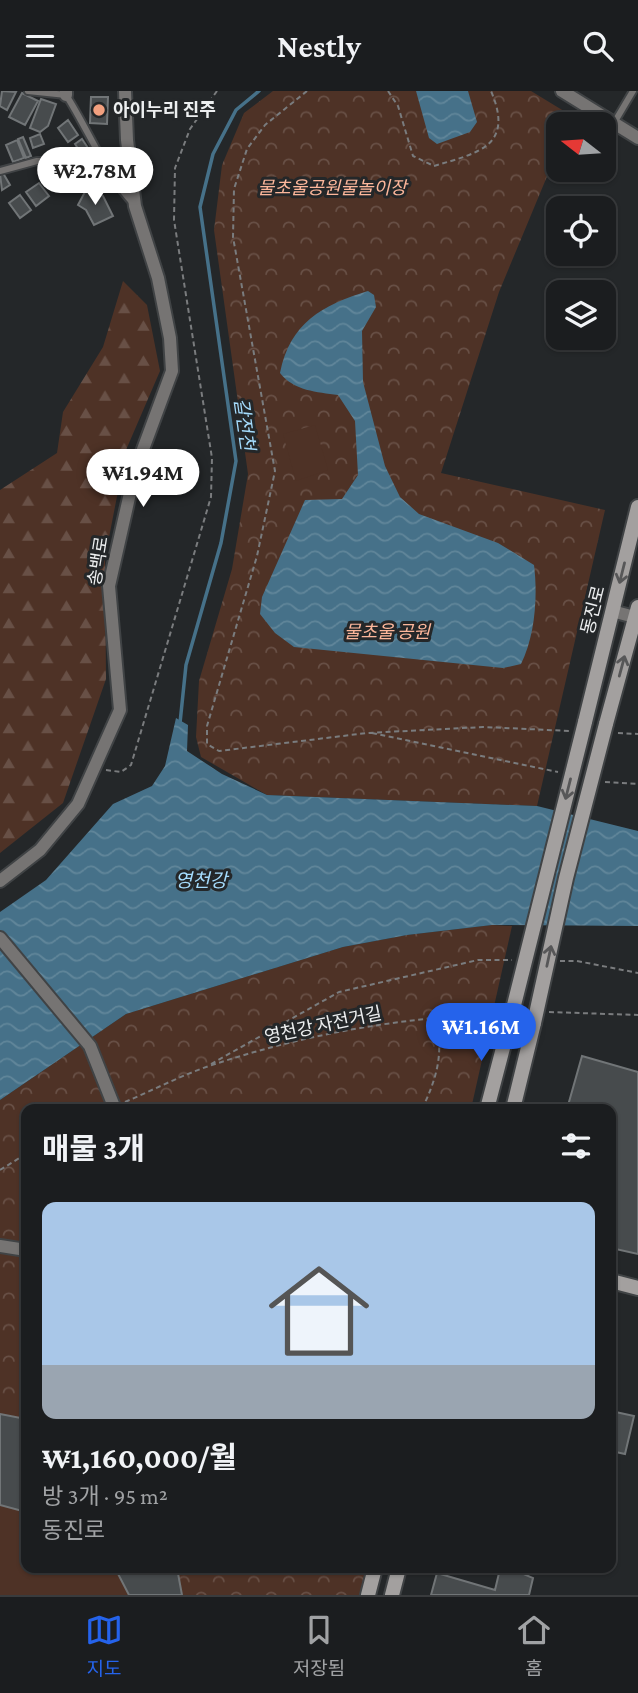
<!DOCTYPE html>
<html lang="ko">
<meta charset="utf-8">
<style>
body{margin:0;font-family:"Crimson Pro","Noto Sans KR",serif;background:#282a2c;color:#f1f3f6;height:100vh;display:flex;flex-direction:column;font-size:26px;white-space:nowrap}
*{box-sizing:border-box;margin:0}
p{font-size:23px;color:#a0a2a4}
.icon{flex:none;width:38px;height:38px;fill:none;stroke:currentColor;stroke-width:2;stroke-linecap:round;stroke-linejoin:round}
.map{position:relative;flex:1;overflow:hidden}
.panel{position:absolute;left:21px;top:1013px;width:595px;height:469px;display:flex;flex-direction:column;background:#1b1d1f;border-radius:14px;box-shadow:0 2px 5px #0004,0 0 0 2px #393b3d}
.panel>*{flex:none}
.needle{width:46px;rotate:287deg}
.tools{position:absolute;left:546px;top:21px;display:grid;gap:14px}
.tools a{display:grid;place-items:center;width:70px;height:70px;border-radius:14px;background:#1b1d1f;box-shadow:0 2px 5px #0004,0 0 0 2px #393b3d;font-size:35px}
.price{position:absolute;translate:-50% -60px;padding:0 16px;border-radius:24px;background:#fff;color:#222;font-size:23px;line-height:46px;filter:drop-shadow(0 2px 4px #0008)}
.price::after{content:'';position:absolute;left:50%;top:42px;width:21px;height:16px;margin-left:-10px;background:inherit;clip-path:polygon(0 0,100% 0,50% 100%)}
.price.on{background:#2563eb;color:#fff}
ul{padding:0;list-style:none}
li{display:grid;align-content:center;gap:14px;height:371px;padding:0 21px}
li+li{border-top:2px solid #393b3d}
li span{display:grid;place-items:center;height:217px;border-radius:14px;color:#555}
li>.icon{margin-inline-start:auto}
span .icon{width:126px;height:126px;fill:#fffc;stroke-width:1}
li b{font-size:30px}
h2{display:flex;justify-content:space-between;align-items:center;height:84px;padding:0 21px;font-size:30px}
header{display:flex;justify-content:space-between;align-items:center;height:91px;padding:0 21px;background:#1b1d1f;font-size:32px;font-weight:600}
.tab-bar{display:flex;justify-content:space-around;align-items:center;height:98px;border-top:2px solid #393b3d;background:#1b1d1f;font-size:19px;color:#a0a2a4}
.tab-bar a{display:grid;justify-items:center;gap:4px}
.tab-bar .on{color:#2563eb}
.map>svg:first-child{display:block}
</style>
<header><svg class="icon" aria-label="menu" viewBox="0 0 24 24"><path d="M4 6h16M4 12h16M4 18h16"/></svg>Nestly<svg class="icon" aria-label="search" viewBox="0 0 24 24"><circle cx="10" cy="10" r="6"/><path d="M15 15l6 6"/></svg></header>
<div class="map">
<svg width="638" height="1504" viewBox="0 0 638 1504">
<defs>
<pattern id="forest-firs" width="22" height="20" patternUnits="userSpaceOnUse" patternTransform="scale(1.75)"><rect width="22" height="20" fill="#4e3226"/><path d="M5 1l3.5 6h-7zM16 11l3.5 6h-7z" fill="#685046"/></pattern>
<pattern id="park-crowns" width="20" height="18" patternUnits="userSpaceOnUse" patternTransform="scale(1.75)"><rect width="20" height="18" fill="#4e3226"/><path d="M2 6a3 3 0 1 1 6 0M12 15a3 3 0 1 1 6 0" fill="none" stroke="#685046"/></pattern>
<pattern id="water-waves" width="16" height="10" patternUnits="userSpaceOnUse" patternTransform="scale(1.75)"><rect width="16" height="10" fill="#467189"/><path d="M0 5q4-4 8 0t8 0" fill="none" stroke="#61869a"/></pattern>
</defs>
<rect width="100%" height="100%" fill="#242729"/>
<!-- forest -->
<path fill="url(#forest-firs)" d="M123,190L147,214L160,280L126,359L105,467L106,588L63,712L0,762V399L57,362L63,321L103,256Z"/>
<!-- park -->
<path fill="url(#park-crowns)" d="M273,0H531L572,25L569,33H558V59L499,201L441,382L605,419L537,715L267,704L201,666L196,646L199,590L232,478L248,383L214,139L222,74L244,22Z
M492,834L512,835L471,1018H26V1477H366L360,1504H0V1009L126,923L343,856L407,844Z"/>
<!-- garden -->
<path fill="#4e3226" d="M315,334L328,379L296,390L283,343Z
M0,1323L26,1328V1477H177L182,1504H0Z"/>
<!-- water -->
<path fill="url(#water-waves)" d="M416,0H468L477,31L470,41L437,53L429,47Z
M368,200L374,204L376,216L362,240L363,291L385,375L400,406L419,423L498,452L534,474C538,505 535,545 521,573L503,577L294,556L275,542L260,523L262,506L305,409L342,408L358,384L355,330L338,304C317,301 294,300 280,282C290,232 322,214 368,200Z
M176,627L188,634L187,660L222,683L267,704L537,715L638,740V835L492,834L407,844L343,856L126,923L0,1009V821L46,789L113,713L152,695L165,675Z"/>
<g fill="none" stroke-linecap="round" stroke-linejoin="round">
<!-- stream -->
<path stroke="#467189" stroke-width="3.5" d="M180,632L186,574L221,452L236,370L200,116L213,63L236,19L259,0"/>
</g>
<!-- building -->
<path fill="#474b4d" stroke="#717577" stroke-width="2" d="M2,0L16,1L7,19L0,15Z
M22,2L38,10L25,34L9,26Z
M91,6H108L107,33L90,32Z
M41,8L56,13L48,35L40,41L30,37Z
M68,29L78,44L68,51L58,37Z
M40,43L44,53L33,57L30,47Z
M23,46L31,65L26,67L18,48Z
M82,48L90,60L83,65L75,53Z
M17,49L24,67L13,71L6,54Z
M57,77L72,87L63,100L48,90Z
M3,82L10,94L2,99L0,83Z
M39,92L49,105L36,115L26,101Z
M87,97L103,105L113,125L94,134L86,119L78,114Z
M20,104L31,119L20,127L9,112Z
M582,965L638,981V1163L611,1157V1018H567Z
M611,1320L634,1325L625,1363L611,1360Z
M0,1323L26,1328V1421L0,1414Z
M115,1477H177L182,1504H129Z
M512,1477H522L521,1482L533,1487L529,1504H431L437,1482L495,1499L500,1478L512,1480Z"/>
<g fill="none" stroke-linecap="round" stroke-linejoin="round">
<defs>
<path id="lane" d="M28,0L66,4C88,38 108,88 134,113
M614,32L633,0
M0,80L37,70H62L91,90L115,95"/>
<path id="street" d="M66,0V4
M562,0L638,47
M612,520L638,527
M0,790L40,759L78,713L120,619L109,495L135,380L172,280L170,247L158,187L135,115L127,49L125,0
M0,847L90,955L115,1018
M0,1155L26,1159"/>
<path id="secondary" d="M585,631L638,416
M606,633L638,516
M487,1018L509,934
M513,1018L534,932
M611,1190L638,1197
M368,1504L375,1477
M392,1504L399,1477"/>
</defs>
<!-- lane casing -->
<use href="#lane" stroke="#404345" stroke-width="10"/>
<!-- street casing -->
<use href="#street" stroke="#404345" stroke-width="16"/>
<!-- secondary casing -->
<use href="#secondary" stroke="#404345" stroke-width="18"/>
<!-- path -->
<path stroke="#7a7c7e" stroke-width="2" stroke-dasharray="5 3.5" stroke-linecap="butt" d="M307,0L265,34L247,58L234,98L233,146L275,380L257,465L207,635V653L219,660L367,642L483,636L571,640
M388,0L398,15L413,65L434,75C477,62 515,56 491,0
M372,642L558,681
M618,642L638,643
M106,679L121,681L131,674L211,406L212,367L174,129L175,77L190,38L217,0
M605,691L638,693
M560,870H577L638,882
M549,921L638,924
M211,973L339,901L478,869H512
M125,1011C153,999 180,985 209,975C302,944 400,926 498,923
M422,1018C436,989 445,961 435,929
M0,1079L26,1063"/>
<!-- lane -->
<use href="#lane" stroke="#767473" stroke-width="6"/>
<!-- street -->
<use href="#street" stroke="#767473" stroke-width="12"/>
<!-- secondary -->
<use href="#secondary" stroke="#a3a09f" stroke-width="14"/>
<defs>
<path id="secondary-bridge" d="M534,932L566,787L606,633
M509,934L585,631"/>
</defs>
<!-- secondary-bridge casing -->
<use href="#secondary-bridge" stroke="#404345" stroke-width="18" stroke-linecap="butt"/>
<!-- secondary-bridge -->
<use href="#secondary-bridge" stroke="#a3a09f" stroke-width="14"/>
</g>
<!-- one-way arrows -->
<defs><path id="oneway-shaft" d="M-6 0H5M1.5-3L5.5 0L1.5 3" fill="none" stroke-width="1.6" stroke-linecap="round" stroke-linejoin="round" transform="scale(1.75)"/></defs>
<g stroke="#575758">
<use href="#oneway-shaft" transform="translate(622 482) rotate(104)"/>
<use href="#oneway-shaft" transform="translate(622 575) rotate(-75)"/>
<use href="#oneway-shaft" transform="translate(568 698) rotate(104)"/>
<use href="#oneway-shaft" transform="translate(549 865) rotate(-78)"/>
</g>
<!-- markers -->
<circle fill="#f2a07f" stroke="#242729" stroke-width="2.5" cx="99" cy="19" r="7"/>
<g text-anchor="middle" stroke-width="6" stroke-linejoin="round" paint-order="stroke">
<!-- poi labels -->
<g font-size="18" font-weight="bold" fill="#edeff0" stroke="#242729" text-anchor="start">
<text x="113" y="25">아이누리 진주</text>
</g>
<!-- park labels -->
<g font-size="18" font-style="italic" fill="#fdb79b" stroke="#242729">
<text x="332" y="103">물초울공원물놀이장</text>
<text x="387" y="547">물초울 공원</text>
</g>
<!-- street labels -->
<g font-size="18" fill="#edeff0" stroke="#242729">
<text transform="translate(98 470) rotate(-81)" y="6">송백로</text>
<text transform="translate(593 519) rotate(-76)" y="6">동진로</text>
<text transform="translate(323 934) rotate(-12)" y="6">영천강 자전거길</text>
</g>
<!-- water labels -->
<g font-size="19" font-style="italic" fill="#a4dbfc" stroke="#242729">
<text transform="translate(245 333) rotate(82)" y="7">갈전천</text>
<text x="201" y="796">영천강</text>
</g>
</g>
</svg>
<div class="tools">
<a><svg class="needle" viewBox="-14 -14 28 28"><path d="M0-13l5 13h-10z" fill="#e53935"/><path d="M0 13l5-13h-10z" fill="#a0a2a4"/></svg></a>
<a><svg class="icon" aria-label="locate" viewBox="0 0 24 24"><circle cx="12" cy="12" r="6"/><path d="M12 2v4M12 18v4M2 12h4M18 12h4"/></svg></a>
<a><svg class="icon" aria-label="layers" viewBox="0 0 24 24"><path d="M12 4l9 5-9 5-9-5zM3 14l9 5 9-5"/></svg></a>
</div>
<b class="price" style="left:95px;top:116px">₩2.78M</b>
<b class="price" style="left:143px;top:418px">₩1.94M</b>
<b class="price on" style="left:481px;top:972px">₩1.16M</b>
<section class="panel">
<h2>매물 3개<svg class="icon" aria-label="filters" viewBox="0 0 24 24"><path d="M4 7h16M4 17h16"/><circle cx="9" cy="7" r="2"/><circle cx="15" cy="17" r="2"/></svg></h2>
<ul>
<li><span style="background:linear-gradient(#a9c7e8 75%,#9aa5b1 0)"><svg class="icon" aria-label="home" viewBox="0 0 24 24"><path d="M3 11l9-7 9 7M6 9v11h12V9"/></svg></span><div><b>₩1,160,000/월</b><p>방 3개 · 95 m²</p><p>동진로</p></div></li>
</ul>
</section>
</div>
<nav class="tab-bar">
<a class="on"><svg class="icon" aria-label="map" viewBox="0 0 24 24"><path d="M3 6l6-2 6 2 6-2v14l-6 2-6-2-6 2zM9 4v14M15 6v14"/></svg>지도</a>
<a><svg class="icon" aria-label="saved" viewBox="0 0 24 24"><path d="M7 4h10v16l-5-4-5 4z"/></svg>저장됨</a>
<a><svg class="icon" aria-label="home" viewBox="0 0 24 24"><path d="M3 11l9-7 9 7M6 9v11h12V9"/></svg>홈</a>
</nav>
